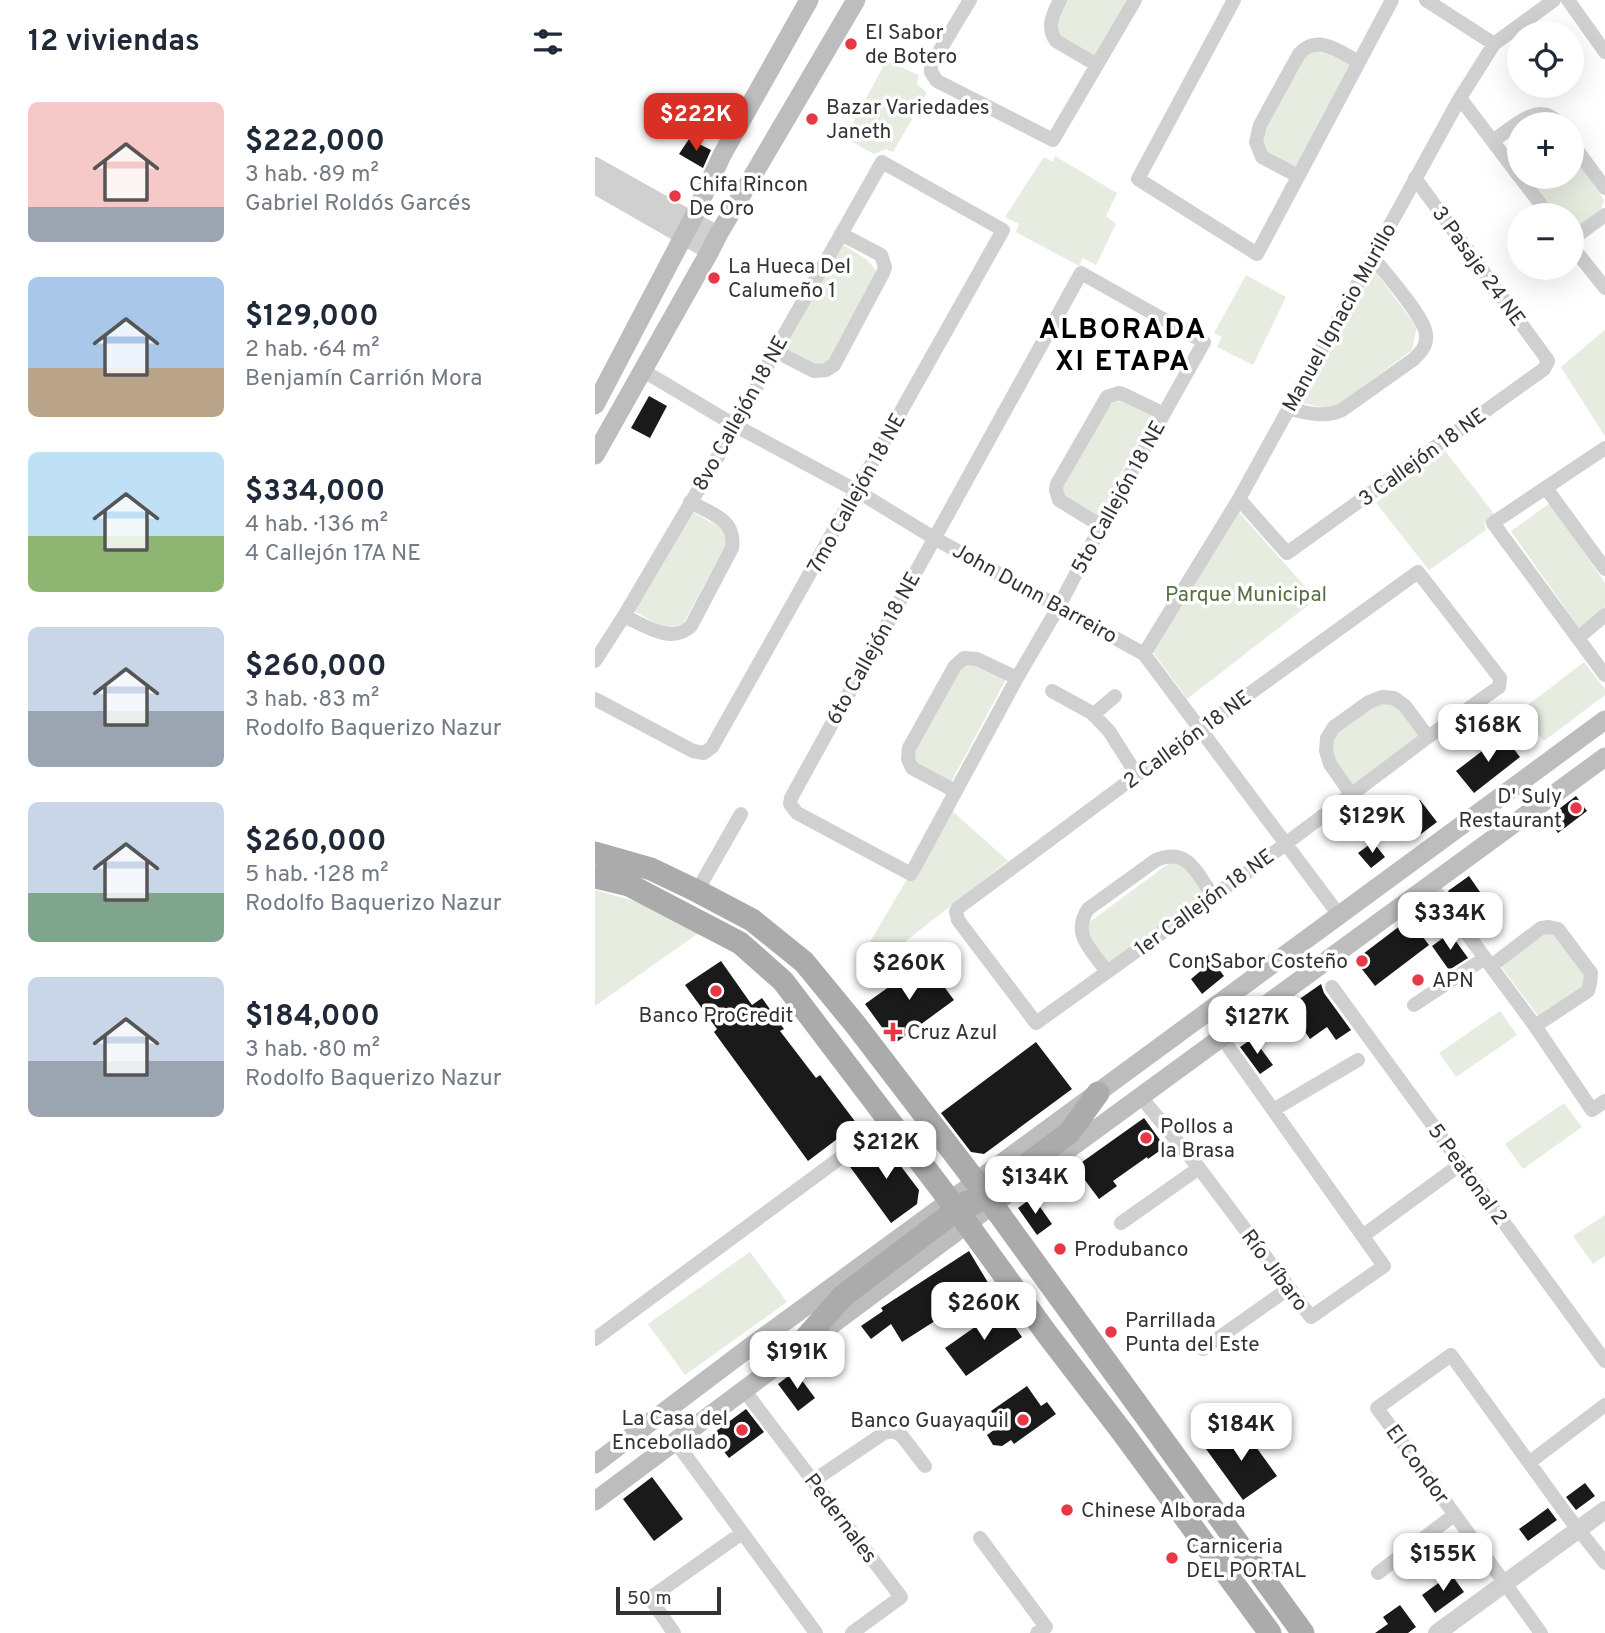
<!DOCTYPE html>
<html lang="es">
<meta charset="utf-8">
<style>
body{margin:0;font-family:Overpass,sans-serif;background:#f2f2f3;color:#1f2937;height:100vh;display:flex;flex-direction:column;font-size:26px;white-space:nowrap}
*{box-sizing:border-box;margin:0}
p{font-size:23px;color:#747a83}
.icon{flex:none;width:38px;height:38px;fill:none;stroke:currentColor;stroke-width:2;stroke-linecap:round;stroke-linejoin:round}
.map{position:relative;flex:1;overflow:hidden}
.sheet{display:flex;flex-direction:column;background:#fff;width:595px}
.sheet>*{flex:none}
.tools{position:absolute;left:912px;top:21px;display:grid;gap:14px}
.tools a{display:grid;place-items:center;width:77px;height:77px;border-radius:50%;background:#fff;box-shadow:0 7px 28px #0002;font-size:35px}
.scale{position:absolute;left:21px;bottom:18px;width:105px;box-sizing:border-box;padding-left:7px;border:4px solid #333;border-top:0;font-size:19px;line-height:24px;white-space:nowrap;color:#333;-webkit-text-stroke:5px #fff;paint-order:stroke}
.price{position:absolute;translate:-50% -60px;padding:0 16px;border-radius:14px;background:#fff;color:#222;font-size:23px;line-height:46px;filter:drop-shadow(0 2px 4px #0008)}
.price::after{content:'';position:absolute;left:50%;top:42px;width:21px;height:16px;margin-left:-10px;background:inherit;clip-path:polygon(0 0,100% 0,50% 100%)}
.price.on{background:#d93025;color:#fff}
ul{padding:0;list-style:none}
li{display:flex;align-items:center;gap:21px;height:175px;padding:0 28px}
li span{display:grid;place-items:center;flex:none;width:196px;height:140px;border-radius:10px;color:#555}
li>.icon{margin-inline-start:auto}
span .icon{width:84px;height:84px;fill:#fffc;stroke-width:1}
li b{font-size:30px}
h2{display:flex;justify-content:space-between;align-items:center;height:84px;padding:0 28px;font-size:30px}
main{display:flex;flex:1;min-height:0}
.map>svg:first-child{display:block}
</style>
<main>
<section class="sheet">
<h2>12 viviendas<svg class="icon" aria-label="filters" viewBox="0 0 24 24"><path d="M4 7h16M4 17h16"/><circle cx="9" cy="7" r="2"/><circle cx="15" cy="17" r="2"/></svg></h2>
<ul>
<li><span style="background:linear-gradient(#f6c9c9 75%,#9aa5b1 0)"><svg class="icon" aria-label="home" viewBox="0 0 24 24"><path d="M3 11l9-7 9 7M6 9v11h12V9"/></svg></span><div><b>$222,000</b><p>3 hab. · 89 m²</p><p>Gabriel Roldós Garcés</p></div></li>
<li><span style="background:linear-gradient(#a9c7e8 65%,#b9a48a 0)"><svg class="icon" aria-label="home" viewBox="0 0 24 24"><path d="M3 11l9-7 9 7M6 9v11h12V9"/></svg></span><div><b>$129,000</b><p>2 hab. · 64 m²</p><p>Benjamín Carrión Mora</p></div></li>
<li><span style="background:linear-gradient(#bfe0f5 60%,#8fb573 0)"><svg class="icon" aria-label="home" viewBox="0 0 24 24"><path d="M3 11l9-7 9 7M6 9v11h12V9"/></svg></span><div><b>$334,000</b><p>4 hab. · 136 m²</p><p>4 Callejón 17A NE</p></div></li>
<li><span style="background:linear-gradient(#c9d6e8 60%,#9aa5b1 0)"><svg class="icon" aria-label="home" viewBox="0 0 24 24"><path d="M3 11l9-7 9 7M6 9v11h12V9"/></svg></span><div><b>$260,000</b><p>3 hab. · 83 m²</p><p>Rodolfo Baquerizo Nazur</p></div></li>
<li><span style="background:linear-gradient(#c9d6e8 65%,#7fa58c 0)"><svg class="icon" aria-label="home" viewBox="0 0 24 24"><path d="M3 11l9-7 9 7M6 9v11h12V9"/></svg></span><div><b>$260,000</b><p>5 hab. · 128 m²</p><p>Rodolfo Baquerizo Nazur</p></div></li>
<li><span style="background:linear-gradient(#c9d6e8 60%,#9aa5b1 0)"><svg class="icon" aria-label="home" viewBox="0 0 24 24"><path d="M3 11l9-7 9 7M6 9v11h12V9"/></svg></span><div><b>$184,000</b><p>3 hab. · 80 m²</p><p>Rodolfo Baquerizo Nazur</p></div></li>
</ul>
</section>
<div class="map">
<svg width="1010" height="1633" viewBox="0 0 1010 1633">
<rect width="100%" height="100%" fill="#fff"/>
<!-- green -->
<path fill="#e6ecdf" d="M471,0H533L501,57L467,38L460,29Z
M713,51H731L756,65L701,171L671,153L665,133Z
M291,61L324,75L322,84L332,93L298,152L291,149L279,154L250,138Z
M977,152L1009,200L1006,209L977,232L976,215H963L934,177H976Z
M460,156L522,193L511,216L521,224L501,265L488,258L484,266L421,232L424,224L410,217L449,157L458,162Z
M247,244C261,253 278,260 283,276L237,362L218,365L190,348Z
M779,270L822,327L817,350L746,403L730,408L707,403Z
M651,275L691,297L658,365L622,347L627,337L619,333Z
M1010,330V435H1009L966,367Z
M528,401L557,416L502,518L467,494L468,488L513,407L519,402Z
M850,451L900,515L889,524L891,530L834,570L781,503Z
M955,503L1010,583V607L984,628L916,531Z
M95,511L129,529L132,543L88,624L69,628L39,611Z
M644,512L721,599L592,699L558,652Z
M989,662L1010,689V695L949,741L925,711Z
M373,664H385L411,679L355,784C339,775 321,772 319,752L368,666Z
M788,703L801,704L828,736L757,790L737,761L739,734L779,706Z
M354,808L413,861L279,966L269,952Z
M577,861L594,870L613,895L512,967L491,928L496,921Z
M0,890L50,904L105,932L0,1006Z
M946,933L961,934L990,974L987,989L944,1017L905,965Z
M905,1011L922,1035L861,1077L844,1053Z
M969,1103L987,1127L928,1169L910,1144Z
M1010,1215V1256L998,1264L978,1236Z
M155,1252L192,1302L90,1375L53,1324Z"/>
<!-- building -->
<path fill="#1a1a1a" d="M94,139L116,150L108,168L84,154Z
M54,396L72,406L55,438L36,428Z
M908,735L925,757L879,793L861,771Z
M981,796L992,811L963,833L952,818Z
M825,800L842,822L826,834L809,811Z
M778,842L790,857L776,868L763,853Z
M874,876L885,892L864,907L853,891Z
M814,919L834,945L780,986L760,960Z
M855,933L873,958L854,970L837,946Z
M613,955L629,976L607,994L596,979L608,969L603,963Z
M126,961L157,1005L167,998L189,1029L185,1031L221,1078L225,1075L262,1124L213,1161L119,1032L122,1029L90,985Z
M330,961L359,1000L299,1044L270,1004Z
M726,984L729,993L756,1030L741,1040L732,1027L715,1039L693,1007Z
M658,1038L678,1065L665,1074L645,1047Z
M441,1042L477,1089L389,1154L376,1152L346,1113Z
M549,1118L570,1147L553,1159L552,1157L518,1181L522,1186L504,1199L480,1167Z
M286,1140L324,1190L322,1204L296,1223L253,1164Z
M438,1197L457,1224L442,1235L423,1208Z
M374,1251L395,1286L307,1342L296,1324L276,1339L266,1326L288,1311L286,1308Z
M407,1308L427,1337L371,1376L350,1348Z
M200,1371L220,1398L203,1411L183,1384Z
M432,1386L446,1406L452,1402L461,1414L419,1444L416,1440L407,1446L398,1445L392,1435L406,1425L396,1411Z
M151,1409L169,1432L134,1458L116,1435Z
M645,1425L682,1476L648,1500L611,1449Z
M57,1477L88,1519L59,1541L28,1499Z
M990,1483L1000,1496L981,1510L971,1497Z
M953,1508L962,1520L933,1541L924,1529Z
M856,1574L869,1592L840,1613L827,1595Z
M805,1605L821,1627L813,1633H780L793,1624L788,1617Z"/>
<g fill="none" stroke-linecap="round" stroke-linejoin="round">
<!-- minor -->
<path stroke="#d0d0d0" stroke-width="14" d="M375,0L336,65V72L342,81L458,140L540,0
M465,0C458,14 451,27 461,41L502,65
M639,0L543,179L662,254L797,0
M831,0L899,44
M973,0L1010,52
M865,98L924,176
M898,141C917,128 944,99 964,124
M976,142L1010,188
M703,176L667,157L661,142L665,125L704,54C722,33 745,52 764,62
M925,177L954,215
M976,240L1010,215
M976,245L1010,288
M486,273L609,342L506,526L464,606L422,678L316,874L202,813L195,804L196,798Z
M180,351L219,371L231,370L239,365L288,273L290,267L286,255L246,234
M47,370L141,426L262,491L339,538L549,654L744,915
M694,409C712,413 729,418 747,410L819,359C826,352 832,346 831,335C831,318 789,272 777,256
M1010,448L898,523L1010,675
M951,488L1010,569
M644,499L692,553L949,369L953,361L949,355L820,178
M506,526L464,500L461,490L462,484L512,397L524,393L530,395L569,414
M823,572L905,678L904,687L833,737L653,872L618,896L441,1023L363,920L361,912L363,908L542,775Z
M29,616C49,625 76,645 96,626L137,548C141,519 117,514 95,502
M983,638L1010,615
M549,654L644,499L865,98L899,44L959,0
M0,661L29,616L141,426L180,351L287,162L408,230L117,747L109,753L98,751L0,699
M457,691L497,713L514,731L542,775
M498,715L520,696
M360,791L317,768L313,759L314,748L360,666L369,658L382,659L422,678
M756,794L735,764L731,751L732,738L739,727L774,702L787,697L799,698L810,706L833,737
M836,885L940,1026L997,1110L1010,1101
M102,891L146,814
M896,966L946,928L954,927L963,929L996,973L995,983L993,991L940,1026
M512,972C497,950 476,935 493,909L561,860C594,847 601,873 618,896
M737,987L1010,1361
M819,1005L890,958
M546,1097L604,1168L716,1317L789,1266L627,1038
M678,1110L763,1060
M526,1223L604,1168
M769,1235L866,1164
M0,1339L283,1130L294,1120
M608,1349L693,1289
M149,1390L306,1597L257,1633
M80,1441L221,1633
M935,1462L1010,1405
M218,1481L289,1433L299,1431L307,1436L330,1466
M385,1538L451,1627L442,1633
M783,1573L859,1515
M79,1633L55,1598L147,1533
M946,1633L782,1408L856,1355L972,1515L1010,1563"/>
<!-- tertiary -->
<path stroke="#d0d0d0" stroke-width="18" d="M0,166L123,235
M0,185L115,251
M842,1633L1010,1510"/>
<!-- secondary -->
<path stroke="#bdbdbd" stroke-width="19" d="M0,405L97,220L127,155L214,0
M0,455L115,251L123,235L261,0
M0,1464L155,1347L355,1201L1010,720
M0,1501L392,1209L1010,757"/>
<!-- primary -->
<path stroke="#ababab" stroke-width="23" d="M0,853L56,869L102,891L157,920L209,962L260,1024L381,1182L708,1633
M0,877L34,885L145,943L188,981L362,1210L452,1334L528,1433L675,1633
M378,1204L474,1133L503,1093
M193,1358L248,1296L372,1202"/>
</g>
<!-- markers -->
<g fill="#e63946" stroke="#fff" stroke-width="2.5">
<circle cx="256" cy="44" r="7"/>
<circle cx="217" cy="119" r="7"/>
<circle cx="80" cy="196" r="7"/>
<circle cx="119" cy="278" r="7"/>
<circle cx="981" cy="808" r="7"/>
<circle cx="767" cy="961" r="7"/>
<circle cx="823" cy="980" r="7"/>
<circle cx="121" cy="991" r="7"/>
<path d="M294.5 1021.5h7v7h7v7h-7v7h-7v-7h-7v-7h7z"/>
<circle cx="551" cy="1138" r="7"/>
<circle cx="465" cy="1249" r="7"/>
<circle cx="516" cy="1332" r="7"/>
<circle cx="428" cy="1420" r="7"/>
<circle cx="147" cy="1430" r="7"/>
<circle cx="472" cy="1510" r="7"/>
<circle cx="577" cy="1558" r="7"/>
</g>
<g text-anchor="middle" stroke-width="7" stroke-linejoin="round" paint-order="stroke">
<!-- poi labels -->
<g font-size="21" fill="#333" stroke="#fff" text-anchor="start">
<text x="270" y="39">El Sabor<tspan x="270" dy="24">de Botero</tspan></text>
<text x="231" y="114">Bazar Variedades<tspan x="231" dy="24">Janeth</tspan></text>
<text x="94" y="191">Chifa Rincon<tspan x="94" dy="24">De Oro</tspan></text>
<text x="133" y="273">La Hueca Del<tspan x="133" dy="24">Calumeño 1</tspan></text>
<text x="967" y="803" text-anchor="end">D' Suly<tspan x="967" dy="24">Restaurant</tspan></text>
<text x="753" y="968" text-anchor="end">Con Sabor Costeño</text>
<text x="837" y="987">APN</text>
<text x="121" y="1022" text-anchor="middle">Banco ProCredit</text>
<text x="312" y="1039">Cruz Azul</text>
<text x="565" y="1133">Pollos a<tspan x="565" dy="24">la Brasa</tspan></text>
<text x="479" y="1256">Produbanco</text>
<text x="530" y="1327">Parrillada<tspan x="530" dy="24">Punta del Este</tspan></text>
<text x="133" y="1425" text-anchor="end">La Casa del<tspan x="133" dy="24">Encebollado</tspan></text>
<text x="414" y="1427" text-anchor="end">Banco Guayaquil</text>
<text x="486" y="1517">Chinese Alborada</text>
<text x="591" y="1553">Carniceria<tspan x="591" dy="24">DEL PORTAL</tspan></text>
</g>
<!-- street labels -->
<g font-size="21" fill="#333" stroke="#fff">
<text transform="translate(884 266) rotate(54)" y="7">3 Pasaje 24 NE</text>
<text transform="translate(744 317) rotate(-61)" y="7">Manuel Ignacio Murillo</text>
<text transform="translate(145 413) rotate(-61)" y="7">8vo Callejón 18 NE</text>
<text transform="translate(827 457) rotate(-36)" y="7">3 Callejón 18 NE</text>
<text transform="translate(261 493) rotate(-61)" y="7">7mo Callejón 18 NE</text>
<text transform="translate(523 497) rotate(-61)" y="7">5to Callejón 18 NE</text>
<text transform="translate(440 593) rotate(29)" y="7">John Dunn Barreiro</text>
<text transform="translate(278 648) rotate(-61)" y="7">6to Callejón 18 NE</text>
<text transform="translate(592 739) rotate(-36)" y="7">2 Callejón 18 NE</text>
<text transform="translate(609 902) rotate(-36)" y="7">1er Callejón 18 NE</text>
<text transform="translate(873 1174) rotate(54)" y="7">5 Peatonal 2</text>
<text transform="translate(680 1270) rotate(53)" y="7">Río Jíbaro</text>
<text transform="translate(823 1464) rotate(54)" y="7">El Condor</text>
<text transform="translate(246 1518) rotate(53)" y="7">Pedernales</text>
</g>
<!-- park labels -->
<g font-size="21" fill="#56703f" stroke="#fff">
<text x="651" y="601">Parque Municipal</text>
</g>
<!-- district labels -->
<g font-size="28" font-weight="bold" letter-spacing="2" fill="#000" stroke="#fff">
<text x="528" y="338">ALBORADA<tspan x="528" dy="32">XI ETAPA</tspan></text>
</g>
</g>
</svg>
<div class="tools">
<a><svg class="icon" aria-label="locate" viewBox="0 0 24 24"><circle cx="12" cy="12" r="6"/><path d="M12 2v4M12 18v4M2 12h4M18 12h4"/></svg></a>
<a>+</a>
<a>−</a>
</div>
<div class="scale">50 m</div>
<b class="price on" style="left:101px;top:153px">$222K</b>
<b class="price" style="left:893px;top:764px">$168K</b>
<b class="price" style="left:777px;top:855px">$129K</b>
<b class="price" style="left:855px;top:952px">$334K</b>
<b class="price" style="left:314px;top:1002px">$260K</b>
<b class="price" style="left:662px;top:1056px">$127K</b>
<b class="price" style="left:291px;top:1181px">$212K</b>
<b class="price" style="left:440px;top:1216px">$134K</b>
<b class="price" style="left:389px;top:1342px">$260K</b>
<b class="price" style="left:202px;top:1391px">$191K</b>
<b class="price" style="left:646px;top:1463px">$184K</b>
<b class="price" style="left:848px;top:1593px">$155K</b>
</div>
</main>
